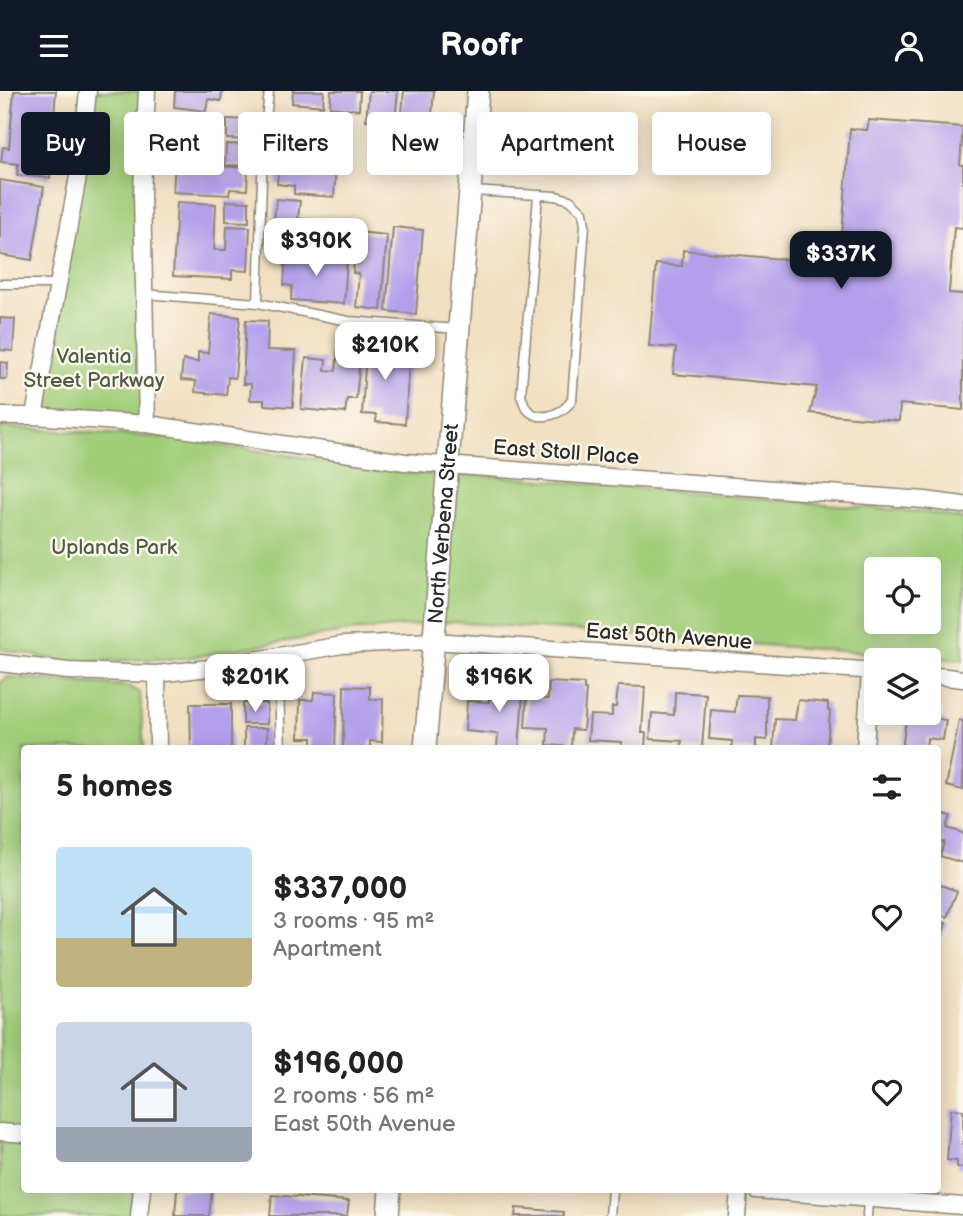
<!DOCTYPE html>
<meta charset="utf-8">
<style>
body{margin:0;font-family:"Balsamiq Sans",sans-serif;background:#f6f6f6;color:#222;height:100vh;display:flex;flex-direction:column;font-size:26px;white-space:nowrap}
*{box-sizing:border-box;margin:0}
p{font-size:23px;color:#767676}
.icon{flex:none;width:38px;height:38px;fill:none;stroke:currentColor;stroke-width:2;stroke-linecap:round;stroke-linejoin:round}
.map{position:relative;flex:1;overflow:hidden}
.details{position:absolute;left:21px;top:654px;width:920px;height:448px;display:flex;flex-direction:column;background:#fff;border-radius:7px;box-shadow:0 4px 18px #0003}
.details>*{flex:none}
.guide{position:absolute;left:21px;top:21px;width:922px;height:63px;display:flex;gap:14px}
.fabs{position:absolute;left:864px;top:466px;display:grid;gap:14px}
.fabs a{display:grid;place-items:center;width:77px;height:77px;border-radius:7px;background:#fff;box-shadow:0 4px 18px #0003;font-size:35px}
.price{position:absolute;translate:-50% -60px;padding:0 16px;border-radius:14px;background:#fff;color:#222;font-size:23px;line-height:46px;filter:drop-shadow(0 2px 4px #0008)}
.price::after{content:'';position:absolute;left:50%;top:42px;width:21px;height:16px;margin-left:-10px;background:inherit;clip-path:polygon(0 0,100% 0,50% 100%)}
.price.selected{background:#111827;color:#fff}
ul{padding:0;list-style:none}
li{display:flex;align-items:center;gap:21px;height:175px;padding:0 35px}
li span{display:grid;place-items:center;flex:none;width:196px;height:140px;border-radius:7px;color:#555}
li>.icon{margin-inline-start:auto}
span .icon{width:84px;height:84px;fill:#fffc;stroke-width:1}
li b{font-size:30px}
h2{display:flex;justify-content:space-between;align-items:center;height:84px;padding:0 35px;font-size:30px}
.pill{padding:0 24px;border-radius:7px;background:#fff;box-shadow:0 4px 18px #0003;font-size:24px;line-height:63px}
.pill.selected{background:#111827;color:#fff}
header{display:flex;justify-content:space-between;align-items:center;height:91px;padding:0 35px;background:#111827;color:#fff;font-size:32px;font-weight:600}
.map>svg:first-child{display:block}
</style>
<header><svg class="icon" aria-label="menu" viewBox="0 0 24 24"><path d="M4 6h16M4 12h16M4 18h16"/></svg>Roofr<svg class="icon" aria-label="person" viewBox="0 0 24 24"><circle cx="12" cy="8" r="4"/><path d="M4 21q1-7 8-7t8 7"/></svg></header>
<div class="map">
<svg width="963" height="1125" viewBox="0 0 963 1125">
<rect width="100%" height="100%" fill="#fbf7ec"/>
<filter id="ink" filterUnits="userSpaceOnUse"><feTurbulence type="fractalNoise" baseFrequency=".0143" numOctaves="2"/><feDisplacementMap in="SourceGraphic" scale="14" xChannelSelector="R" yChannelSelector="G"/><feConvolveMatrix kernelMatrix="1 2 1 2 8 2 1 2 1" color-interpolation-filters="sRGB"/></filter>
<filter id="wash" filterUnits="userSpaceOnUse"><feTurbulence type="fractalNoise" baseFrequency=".00686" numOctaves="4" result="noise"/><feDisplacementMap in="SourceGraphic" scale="28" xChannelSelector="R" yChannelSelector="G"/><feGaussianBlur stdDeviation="1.57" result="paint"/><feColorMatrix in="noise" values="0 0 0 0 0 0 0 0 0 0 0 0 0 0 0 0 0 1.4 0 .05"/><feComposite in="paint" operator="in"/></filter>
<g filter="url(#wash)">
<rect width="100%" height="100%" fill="#f2e0c2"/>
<!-- green -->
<path fill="#a2ce7a" stroke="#667c52" stroke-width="2" fill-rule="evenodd" d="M88,0H147V333L34,325Z
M0,336L173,347L416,383L495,385L931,422L963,428V569L454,531L350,540L184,567L69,571L0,558ZM877,478H929V530H877Z
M8,586L128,595L140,602L144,658H24V1099H133L130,1125H0V592Z"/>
<g id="blocks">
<!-- building -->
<path fill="#b3a0ec" d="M14,0H56L52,50L41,49L40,59L52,60L50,87L17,84L18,73L1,71L3,56L9,57Z
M175,0H222L221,10L208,8L206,20L174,16Z
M293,0H324L323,15L292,12Z
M331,0H360L359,19L330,16Z
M369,0H398L395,31L366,29Z
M404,0H434L431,35L401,32Z
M178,26L218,28L215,75L248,77L247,99L230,98L229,104L173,101Z
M227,28L250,29V49L227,48Z
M869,29L963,36L960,74H963V137L954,136L949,202L963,203V319L900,313L899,330L810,322L817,296L673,283L676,257L649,255L656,173L682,175L683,159L793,169V181L839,184L850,38L867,39Z
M305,36L339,39L336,68L278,63L280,42L304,44Z
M226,53L249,54V75L225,74Z
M279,70L336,75L334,106L294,103V95L277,93Z
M0,89L44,96L32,169L0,164Z
M276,108L300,110L298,128L325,131L322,158L272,154Z
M226,110L249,111V131L226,130Z
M177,111L216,113L214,159H226L227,135L250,136L248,180L232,179V188L173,185Z
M393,136L423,139L416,223L386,220Z
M356,141L387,144L381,219L356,216L359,183L353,182Z
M286,162L347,167L344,213L291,209L292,195L284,194Z
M211,223L240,226L235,287L228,286L226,304L195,301L196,290L181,289L183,269L198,271V261L208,262Z
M0,227L15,228L13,260L0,259Z
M246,229L268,230L267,259L296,260L293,316L264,314V309H250L251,293H243Z
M367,243L391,244L390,268L409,269L405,333L376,331V324L362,323Z
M339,245L362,247L356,308H347L345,322L301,318L306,267L326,269L325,279L336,280Z
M0,271L8,272L7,288H0Z
M497,587L524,589L519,658L497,657L498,643L465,640L467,610L489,611V607L495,608Z
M549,591L584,593V599H586L583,639L572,638L571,656L547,654L548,637L525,636L527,607L548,608Z
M344,595L370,596V608H383L382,651L370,650V658H343Z
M618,595L645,596L642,642H646L645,658H621L622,651L588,649L590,624L612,625V616H616Z
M314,601L337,602L335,658H312V647H299L300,609H313Z
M675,601L706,603L702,658H681L682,650L650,648L652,622L674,624Z
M737,604L767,605V649L756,648V658H732V650L709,648L711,619L735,621Z
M798,609L828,612V619L830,620L827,657L809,656V658H773L775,628L795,629Z
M243,612H267V633H243Z
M190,613H231V658H191Z
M907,621H926L925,626L946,629L943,649L927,647L926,658H902Z
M959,629L963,630V699L946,695Z
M244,637H267V658H244Z
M938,721L951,725L947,737L963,742V772L940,765L944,751L938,750Z
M938,793L957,800L947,826L938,822Z
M938,830L946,832L939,854H938Z
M951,1018L963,1019V1077L957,1076V1070L947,1069Z
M177,1099H212L209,1125H175Z
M272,1104L349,1110L347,1125H270Z
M516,1117L564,1121V1125H515Z"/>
</g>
</g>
<g filter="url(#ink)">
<use href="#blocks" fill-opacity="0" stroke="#8e8676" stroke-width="2"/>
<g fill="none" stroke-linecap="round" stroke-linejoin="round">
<defs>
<path id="service" d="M472,100L556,105L570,109L583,121L585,134L572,309C563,323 539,333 526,317C524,313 523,309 521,305L538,105
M0,193H58
M144,203L258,212L348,230L458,238
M258,212L263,57L269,0
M278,565L281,658
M610,1125L612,1099
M867,1125L868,1108"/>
<path id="minor" d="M0,325H34L147,333L405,371L925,409L963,414
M34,325L81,69L88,0
M147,333L142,102L147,0
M0,572L68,580L157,583L209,577L342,554L433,550L877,580
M157,583L158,658
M929,584L963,588
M865,658L870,580
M0,1041L24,1043
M756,1099L963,1115
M139,1125L142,1099
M737,1125L739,1099"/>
<g id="tertiary">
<path id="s1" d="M425,658L478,0"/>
<path d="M388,1125L390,1099"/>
</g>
</defs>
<!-- service casing -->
<use href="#service" stroke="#8e8676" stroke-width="11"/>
<!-- minor casing -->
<use href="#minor" stroke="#8e8676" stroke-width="19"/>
<!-- tertiary casing -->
<use href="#tertiary" stroke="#8e8676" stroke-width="24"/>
<!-- service -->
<use href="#service" stroke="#fff" stroke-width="8"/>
<!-- minor -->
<use href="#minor" stroke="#fff" stroke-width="16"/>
<!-- tertiary -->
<use href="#tertiary" stroke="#fff" stroke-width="21"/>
</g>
</g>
<g text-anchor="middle" stroke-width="5" stroke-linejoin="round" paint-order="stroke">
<!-- park labels -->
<g font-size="21" fill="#4f5c43" stroke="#fbf7ec">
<text x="94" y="272">Valentia<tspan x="94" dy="24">Street Parkway</tspan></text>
<text x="114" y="463">Uplands Park</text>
</g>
<!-- street labels -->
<g font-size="21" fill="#2b2b2b" stroke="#fbf7ec">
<text transform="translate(566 361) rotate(4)" y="7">East Stoll Place</text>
<text dy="7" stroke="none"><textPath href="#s1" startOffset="226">North Verbena Street</textPath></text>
<text transform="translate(669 545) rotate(4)" y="7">East 50th Avenue</text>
</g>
</g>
</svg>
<div class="fabs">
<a><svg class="icon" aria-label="locate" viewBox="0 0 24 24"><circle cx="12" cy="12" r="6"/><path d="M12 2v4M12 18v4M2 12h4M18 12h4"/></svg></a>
<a><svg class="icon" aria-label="layers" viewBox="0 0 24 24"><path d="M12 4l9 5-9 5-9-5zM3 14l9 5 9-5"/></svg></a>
</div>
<b class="price" style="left:316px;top:187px">$390K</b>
<b class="price selected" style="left:841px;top:200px">$337K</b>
<b class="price" style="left:385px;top:291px">$210K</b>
<b class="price" style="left:255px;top:623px">$201K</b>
<b class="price" style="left:499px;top:623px">$196K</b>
<div class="guide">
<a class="pill selected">Buy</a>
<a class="pill">Rent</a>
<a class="pill">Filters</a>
<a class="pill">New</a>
<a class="pill">Apartment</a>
<a class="pill">House</a>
</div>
<section class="details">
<h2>5 homes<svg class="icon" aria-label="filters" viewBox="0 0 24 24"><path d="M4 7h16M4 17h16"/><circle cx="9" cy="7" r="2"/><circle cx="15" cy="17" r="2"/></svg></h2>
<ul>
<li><span style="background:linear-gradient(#bfe0f5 65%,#c2b280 0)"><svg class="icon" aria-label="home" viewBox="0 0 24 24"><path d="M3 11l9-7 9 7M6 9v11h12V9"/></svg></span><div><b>$337,000</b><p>3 rooms · 95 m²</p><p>Apartment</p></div><svg class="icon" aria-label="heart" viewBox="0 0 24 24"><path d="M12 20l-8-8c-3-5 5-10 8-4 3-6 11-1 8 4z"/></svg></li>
<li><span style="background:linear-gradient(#c9d6e8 75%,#9aa5b1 0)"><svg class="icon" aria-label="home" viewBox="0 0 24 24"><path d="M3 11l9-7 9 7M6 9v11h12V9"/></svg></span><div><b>$196,000</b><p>2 rooms · 56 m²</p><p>East 50th Avenue</p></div><svg class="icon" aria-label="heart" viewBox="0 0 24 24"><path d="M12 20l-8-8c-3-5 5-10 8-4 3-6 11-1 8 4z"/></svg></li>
</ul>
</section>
</div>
